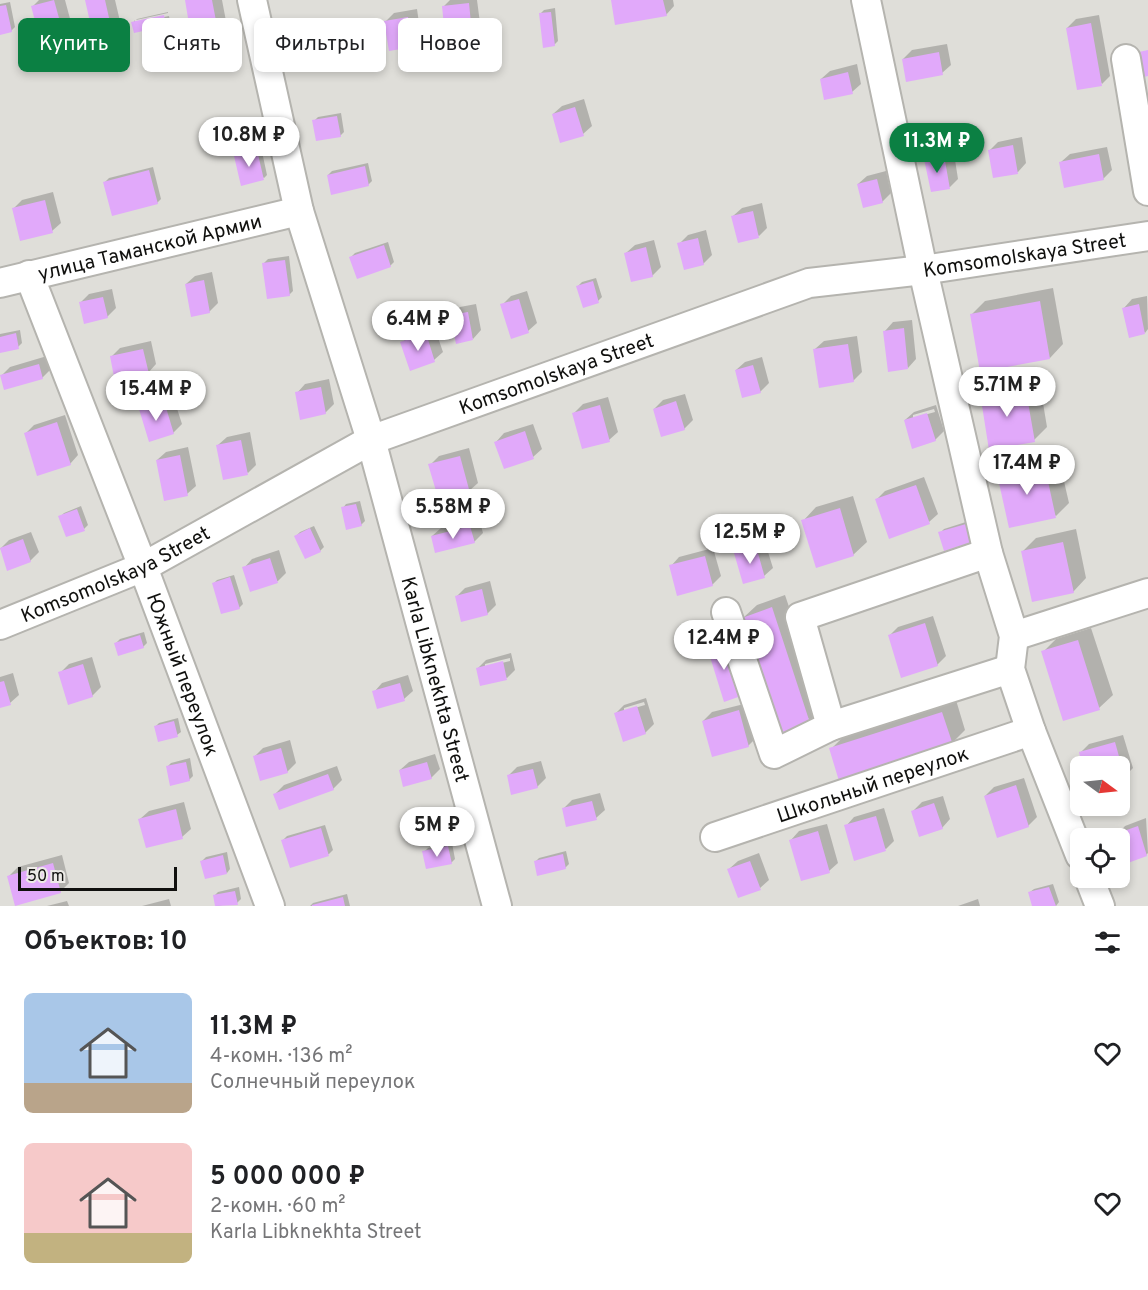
<!DOCTYPE html>
<html lang="ru">
<meta charset="utf-8">
<style>
body{margin:0;font-family:Overpass,sans-serif;background:#f6f6f6;color:#202124;height:100vh;display:flex;flex-direction:column;font-size:22px;white-space:nowrap}
*{box-sizing:border-box;margin:0}
p{font-size:20px;color:#757577}
.icon{flex:none;width:33px;height:33px;fill:none;stroke:currentColor;stroke-width:2;stroke-linecap:round;stroke-linejoin:round}
.map{position:relative;height:906px;overflow:hidden}
.sheet{display:flex;flex-direction:column;background:#fff;flex:1}
.sheet>*{flex:none}
.guide{position:absolute;left:18px;top:18px;width:600px;height:54px;display:flex;gap:12px}
.needle{width:39px;rotate:105deg}
.controls{position:absolute;left:1070px;top:756px;display:grid;gap:12px}
.controls a{display:grid;place-items:center;width:60px;height:60px;border-radius:9px;background:#fff;box-shadow:0 3px 9px #0003;font-size:30px}
.scale{position:absolute;left:18px;bottom:15px;width:159px;box-sizing:border-box;padding-left:6px;border:3px solid #10100e;border-top:0;font-size:16px;line-height:21px;white-space:nowrap;color:#10100e;-webkit-text-stroke:4px #edebe7;paint-order:stroke}
.price{position:absolute;translate:-50% -51px;padding:0 14px;border-radius:21px;background:#fff;color:#222;font-size:20px;line-height:39px;filter:drop-shadow(0 2px 3px #0008)}
.price::after{content:'';position:absolute;left:50%;top:36px;width:18px;height:14px;margin-left:-9px;background:inherit;clip-path:polygon(0 0,100% 0,50% 100%)}
.price.active{background:#0b8043;color:#fff}
ul{padding:0;list-style:none}
li{display:flex;align-items:center;gap:18px;height:150px;padding:0 24px}
li span{display:grid;place-items:center;flex:none;width:168px;height:120px;border-radius:9px;color:#555}
li>.icon{margin-inline-start:auto}
span .icon{width:72px;height:72px;fill:#fffc;stroke-width:1}
li b{font-size:26px}
h2{display:flex;justify-content:space-between;align-items:center;height:72px;padding:0 24px;font-size:26px}
.chip{padding:0 21px;border-radius:9px;background:#fff;box-shadow:0 3px 9px #0003;font-size:21px;line-height:54px}
.chip.active{background:#0b8043;color:#fff}
.map>svg:first-child{display:block}
</style>
<div class="map">
<svg width="1148" height="906" viewBox="0 0 1148 906">
<rect width="100%" height="100%" fill="#dfded9"/>
<!-- shadow -->
<path fill="#0003" fill-rule="evenodd" d="M39,0H65L72,26L64,35L32,7Z
M87,0H115L120,21L111,30Z
M186,0H222L226,21L217,30Z
M450,0H477L480,23L471,31L444,6Z
M612,0H673L674,6L666,15Z
M10,2L15,27L11,31L0,33V4Z
M555,8L558,41L554,45L540,14L544,10Z
M417,9L421,37L412,45L385,22L394,13Z
M168,12V13L136,20L137,19Z
M1099,15L1110,76L1102,84L1067,28L1076,19Z
M169,16L170,21L166,24L135,31L133,23L135,20V23Z
M947,44L951,65L942,73L903,59L912,50Z
M857,64L861,84L852,92L821,79L830,71Z
M584,99L592,126L583,134L553,114L562,106Z
M341,113L344,132L340,136L314,121L318,117Z
M1022,137L1026,163L1018,172L994,176L990,150L998,142Z
M261,147L267,175L264,178L236,156L239,152Z
M953,147L958,179L950,187L932,191L926,159L935,151Z
M1107,147L1112,170L1103,179L1061,162L1070,154Z
M368,163L372,181L368,185L328,175L332,171Z
M153,167L161,199L157,203L105,182L109,178Z
M886,171L891,193L882,202L858,184L867,176Z
M53,192L61,223L52,231L13,209L22,200Z
M762,203L767,228L759,236L733,216L742,208Z
M706,230L712,255L703,264L679,244L688,235Z
M654,240L661,267L652,276L626,253L635,245Z
M388,242L394,262L390,266L351,257L355,253Z
M289,256L293,291L289,295L264,263L268,259Z
M212,272L218,303L209,312L186,284L195,276Z
M596,278L602,297L598,301L578,286L582,282Z
M1053,288L1063,344L1050,358L972,314L985,301Z
M112,289L116,308L107,317L80,303L89,294Z
M527,291L537,323L528,331L502,305L511,296Z
M1147,296L1148,329L1145,333L1124,308L1132,299Z
M476,304L481,330L473,339L451,316L460,307Z
M912,320L916,359L908,368L885,331L893,322Z
M434,326L443,352L434,360L402,343L411,334Z
M20,330L22,343L18,347L0,351V334Z
M857,336L862,372L853,381L815,349L824,341Z
M151,341L156,364L148,373L111,357L120,348Z
M47,356L51,369L42,378L1,376L10,367Z
M762,357L769,383L760,392L736,370L745,362Z
M1038,373L1047,427L1034,440L981,394L995,380Z
M329,379L334,404L325,413L297,393L305,384Z
M172,393L182,424L173,433L140,409L149,401Z
M685,394L693,420L684,429L654,409L663,400Z
M608,397L618,432L609,440L574,413L583,404Z
M936,405L944,431L935,440L905,420L914,412ZM934,409L935,412L913,418V415Z
M65,415L78,455L70,464L25,434L34,425Z
M533,424L542,449L533,457L496,442L504,433Z
M250,432L256,465L248,473L218,445L227,437Z
M188,447L196,486L187,494L157,460L166,452Z
M469,448L478,483L469,491L430,465L439,456Z
M1057,451L1069,503L1056,516L999,474L1012,461Z
M924,477L938,514L929,522L876,500L885,491Z
M853,496L867,542L853,555L803,521L816,507Z
M360,501L365,521L361,525L343,508L346,504Z
M81,506L88,525L84,529L67,535L60,517L64,513Z
M479,518L483,533L474,542L432,536L441,528Z
M969,521L971,541L940,533L944,529Z
M314,526L324,547L320,551L296,536L300,532Z
M1076,529L1086,578L1073,592L1023,551L1036,538Z
M31,532L39,552L30,561L0,549L9,540Z
M764,539L773,568L764,576L735,553L744,544Z
M713,548L721,576L712,585L671,566L679,557Z
M279,550L286,573L278,581L251,590L244,568L252,559Z
M234,575L243,604L239,608L213,584L217,580Z
M490,581L496,605L487,614L457,596L465,588Z
M785,595L823,708L810,721L743,618L757,605Z
M933,616L946,656L937,665L890,635L898,627Z
M1091,628L1113,695L1099,708L1043,652L1056,639Z
M144,632L147,643L143,647L116,643L120,639Z
M733,633L741,695L708,647L717,638Z
M511,653L515,670L507,678L477,669L486,660ZM510,658V661L485,667V664Z
M92,657L101,687L92,696L60,673L69,664Z
M13,673L19,695L10,703L0,707V677Z
M408,675L413,691L404,699L374,692L382,683Z
M646,698L654,724L645,733L616,713L624,705ZM644,702L645,705L624,711V708Z
M956,700L965,730L952,743L831,749L844,736Z
M748,703L757,737L748,746L703,721L712,712Z
M178,718L181,732L177,735L155,727L159,723Z
M1123,735L1133,768L1124,777L1119,778V766H1084L1080,753L1089,744Z
M290,740L296,763L287,772L255,756L263,748Z
M435,754L440,769L431,778L400,770L409,762Z
M190,758L193,776L189,780L167,767L171,763Z
M541,761L546,778L537,787L508,776L517,767Z
M337,766L342,780L333,789L275,794L284,785Z
M1024,778L1037,817L1028,826L985,796L994,787Z
M600,793L605,810L596,818L563,809L572,800Z
M943,796L950,819L942,828L913,811L922,802Z
M184,802L191,829L182,837L140,819L149,811Z
M884,808L894,841L886,849L846,826L854,817Z
M1146,818L1148,853L1146,855L1119,841L1117,835L1125,826Z
M827,824L838,863L829,871L791,840L799,831Z
M325,825L333,850L329,854L291,866L283,840L287,836Z
M452,843L455,859L451,863L424,852L428,848Z
M566,851L569,864L565,868L535,862L539,858Z
M227,852L230,869L227,873L202,861L206,857Z
M759,853L769,880L760,888L729,869L738,861Z
M62,855L69,883L60,892L9,876L18,867Z
M1053,884L1059,902L1056,906H1034L1030,892L1034,889Z
M239,887L241,899L237,903L216,906L214,896L218,892Z
M347,894L350,906H310L313,903Z
M169,899L171,906H142Z
M978,899L980,906H958Z
M67,901L69,906H47Z"/>
<!-- building -->
<path fill="#e1a9fa" d="M54,0L64,36L41,43L31,6Z
M85,0H105L112,31L93,35Z
M185,0H212L218,31L191,36Z
M611,0H663L667,16L615,25Z
M469,3L472,33L445,36L442,6Z
M6,5L12,32L0,35V6Z
M551,12L555,46L543,48L539,13Z
M164,15L166,26L134,33L131,22Z
M408,17L413,47L389,51L384,21Z
M1091,23L1102,86L1077,90L1066,28Z
M1148,50V76L1144,77L1139,52Z
M939,52L943,75L906,82L902,59Z
M848,72L853,94L824,100L820,79Z
M575,107L584,136L560,143L552,114Z
M337,116L341,137L316,141L312,120Z
M1013,145L1018,174L993,178L988,150Z
M257,150L264,180L241,186L234,156Z
M1099,154L1104,180L1064,188L1059,162Z
M944,155L950,189L931,192L924,159Z
M365,166L369,186L331,195L327,175Z
M149,170L158,204L112,216L103,182Z
M877,179L883,203L863,208L857,184Z
M45,200L53,233L20,241L12,208Z
M753,211L759,238L738,243L731,216Z
M698,238L704,265L684,270L677,243Z
M384,245L391,267L357,279L349,257Z
M646,247L653,277L631,282L624,253Z
M285,260L290,296L267,299L262,263Z
M204,280L210,313L191,317L185,284Z
M593,281L599,303L583,308L576,286Z
M103,297L108,318L84,324L79,302Z
M519,299L529,333L511,339L500,304Z
M1040,301L1050,359L980,372L970,314Z
M1139,304L1145,334L1129,338L1122,308Z
M468,312L473,340L456,344L450,315Z
M904,328L908,369L888,372L883,331Z
M16,333L19,349L0,353V337Z
M426,333L435,362L410,371L400,342Z
M848,344L854,382L819,388L813,349Z
M143,349L149,374L115,382L110,356Z
M39,364L43,379L4,390L0,375Z
M753,365L761,393L742,398L735,370Z
M1025,385L1035,442L989,450L980,393Z
M321,387L326,414L300,420L295,392Z
M164,401L174,434L149,442L139,409Z
M676,401L685,430L661,437L653,409Z
M600,405L610,442L582,449L572,413Z
M927,413L936,441L912,449L904,420Z
M57,422L71,465L37,476L24,433Z
M525,431L534,459L504,469L494,442Z
M241,440L248,475L223,480L216,445Z
M180,455L188,496L164,501L156,460Z
M460,456L470,493L439,501L428,464Z
M1044,463L1056,518L1009,528L997,474Z
M916,485L930,524L889,539L875,499Z
M356,504L362,526L346,530L341,507Z
M840,508L854,556L816,568L801,520Z
M77,509L85,531L66,537L58,516Z
M966,524L972,542L944,551L938,532Z
M470,526L475,543L435,553L431,536Z
M310,528L321,552L305,559L294,536Z
M23,539L31,562L7,571L0,548Z
M1063,542L1074,593L1032,602L1021,551Z
M756,546L765,578L743,584L734,553Z
M705,556L713,586L677,596L669,565Z
M270,558L278,583L250,592L242,567Z
M230,577L240,609L221,614L212,583Z
M482,589L488,615L461,622L455,596Z
M772,607L810,723L780,733L742,618Z
M925,623L938,666L901,678L888,635Z
M140,635L144,648L118,656L114,643Z
M1078,640L1100,710L1063,721L1041,651Z
M724,641L741,696L724,702L707,647Z
M503,661L507,680L480,686L476,668Z
M83,664L93,697L68,705L58,672Z
M4,681L11,705L0,708V682Z
M400,683L405,701L377,709L372,691Z
M637,706L646,734L623,742L614,713Z
M739,710L749,747L712,757L702,721Z
M942,712L953,745L839,781L829,748Z
M174,721L178,737L158,742L154,726Z
M1115,742L1125,778L1119,780V766H1082L1079,752Z
M281,748L288,773L260,781L253,756Z
M186,762L190,781L170,786L166,766Z
M427,762L432,779L403,787L399,770Z
M533,769L538,788L511,795L507,775Z
M328,774L334,790L279,810L273,794Z
M1016,785L1029,827L997,838L984,796Z
M592,801L597,820L566,827L562,808Z
M934,803L943,829L919,837L911,811Z
M176,809L183,839L146,848L138,819Z
M876,816L886,851L854,861L844,825Z
M1138,826L1147,856L1125,864L1119,846V838H1116L1115,834Z
M321,828L329,856L290,868L281,840Z
M818,831L830,873L801,881L789,840Z
M448,846L452,864L426,869L422,851Z
M563,854L566,869L537,876L534,861Z
M223,855L227,874L205,879L200,861Z
M750,861L761,890L738,898L727,869Z
M53,863L61,893L15,906L7,876Z
M1049,887L1056,906H1032L1028,892Z
M235,891L238,905L215,906L213,895Z
M343,897L345,906H312V905Z"/>
<g fill="none" stroke-linecap="round" stroke-linejoin="round">
<defs>
<g id="minor">
<path id="s1" d="M252,0L299,211L371,440L497,906"/>
<path d="M866,0L923,270L988,553L1014,636L1010,669L1031,731L1080,855"/>
<path d="M1126,59L1148,191"/>
<path id="s2" d="M29,275L143,567L270,906"/>
<path id="s3" d="M0,283L299,211"/>
<path d="M726,612L774,754L831,726L800,617L988,553"/>
<path id="s4" d="M0,625L143,567L371,440L809,283L923,270L1148,236"/>
<path d="M1014,636L1148,593"/>
<path d="M831,726L1010,669"/>
<path id="s5" d="M715,837L1031,731"/>
<path d="M1089,878L1100,906"/>
</g>
</defs>
<!-- minor casing -->
<use href="#minor" stroke="#b5b4af" stroke-width="32"/>
<!-- minor -->
<use href="#minor" stroke="#fff" stroke-width="28"/>
</g>
<g text-anchor="middle" stroke-width="5" stroke-linejoin="round" paint-order="stroke">
<!-- street labels -->
<g font-size="20" fill="#10100e" stroke="#edebe7">
<text dy="7" stroke="none"><textPath href="#s3" startOffset="154">улица Таманской Армии</textPath></text>
<text dy="7" stroke="none"><textPath href="#s4" startOffset="1098">Komsomolskaya Street</textPath></text>
<text dy="7" stroke="none"><textPath href="#s4" startOffset="612">Komsomolskaya Street</textPath></text>
<text dy="7" stroke="none"><textPath href="#s4" startOffset="126">Komsomolskaya Street</textPath></text>
<text dy="7" stroke="none"><textPath href="#s2" startOffset="428">Южный переулок</textPath></text>
<text dy="7" stroke="none"><textPath href="#s1" startOffset="704">Karla Libknekhta Street</textPath></text>
<text dy="7" stroke="none"><textPath href="#s5" startOffset="166">Школьный переулок</textPath></text>
</g>
</g>
</svg>
<div class="controls">
<a><svg class="needle" viewBox="-14 -14 28 28"><path d="M0-13l5 13h-10z" fill="#e53935"/><path d="M0 13l5-13h-10z" fill="#757577"/></svg></a>
<a><svg class="icon" aria-label="locate" viewBox="0 0 24 24"><circle cx="12" cy="12" r="6"/><path d="M12 2v4M12 18v4M2 12h4M18 12h4"/></svg></a>
</div>
<div class="scale">50 m</div>
<b class="price" style="left:249px;top:168px">10.8M ₽</b>
<b class="price active" style="left:937px;top:174px">11.3M ₽</b>
<b class="price" style="left:418px;top:352px">6.4M ₽</b>
<b class="price" style="left:1007px;top:418px">5.71M ₽</b>
<b class="price" style="left:156px;top:422px">15.4M ₽</b>
<b class="price" style="left:1027px;top:496px">17.4M ₽</b>
<b class="price" style="left:453px;top:540px">5.58M ₽</b>
<b class="price" style="left:750px;top:565px">12.5M ₽</b>
<b class="price" style="left:724px;top:671px">12.4M ₽</b>
<b class="price" style="left:437px;top:858px">5M ₽</b>
<div class="guide">
<a class="chip active">Купить</a>
<a class="chip">Снять</a>
<a class="chip">Фильтры</a>
<a class="chip">Новое</a>
</div>
</div>
<section class="sheet">
<h2>Объектов: 10<svg class="icon" aria-label="filters" viewBox="0 0 24 24"><path d="M4 7h16M4 17h16"/><circle cx="9" cy="7" r="2"/><circle cx="15" cy="17" r="2"/></svg></h2>
<ul>
<li><span style="background:linear-gradient(#a9c7e8 75%,#b9a48a 0)"><svg class="icon" aria-label="home" viewBox="0 0 24 24"><path d="M3 11l9-7 9 7M6 9v11h12V9"/></svg></span><div><b>11.3M ₽</b><p>4-комн. · 136 m²</p><p>Солнечный переулок</p></div><svg class="icon" aria-label="heart" viewBox="0 0 24 24"><path d="M12 20l-8-8c-3-5 5-10 8-4 3-6 11-1 8 4z"/></svg></li>
<li><span style="background:linear-gradient(#f6c9c9 75%,#c2b280 0)"><svg class="icon" aria-label="home" viewBox="0 0 24 24"><path d="M3 11l9-7 9 7M6 9v11h12V9"/></svg></span><div><b>5 000 000 ₽</b><p>2-комн. · 60 m²</p><p>Karla Libknekhta Street</p></div><svg class="icon" aria-label="heart" viewBox="0 0 24 24"><path d="M12 20l-8-8c-3-5 5-10 8-4 3-6 11-1 8 4z"/></svg></li>
</ul>
</section>
